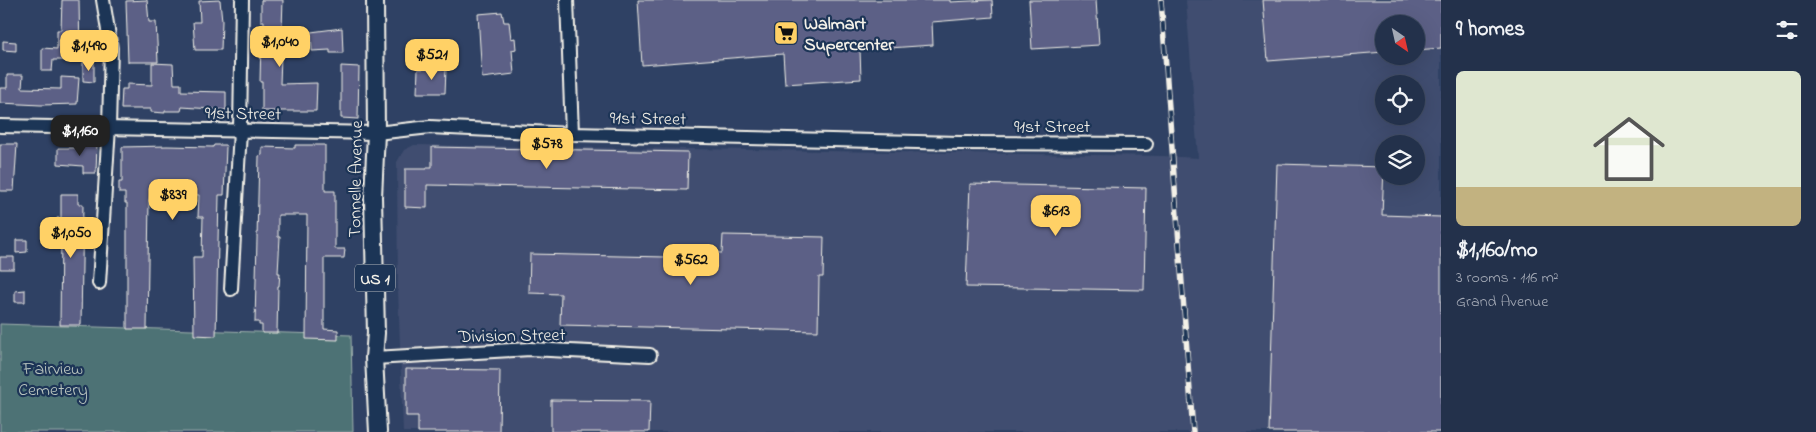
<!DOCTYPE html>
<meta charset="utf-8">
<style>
body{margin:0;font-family:"Indie Flower",sans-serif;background:#2b3952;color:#f1f3f6;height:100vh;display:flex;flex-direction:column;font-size:19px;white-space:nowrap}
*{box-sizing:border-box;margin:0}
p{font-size:16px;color:#a3a9b5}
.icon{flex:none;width:28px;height:28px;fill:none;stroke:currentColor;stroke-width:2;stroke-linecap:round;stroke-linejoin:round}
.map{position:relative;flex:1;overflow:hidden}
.sheet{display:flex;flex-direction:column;background:#23314b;width:375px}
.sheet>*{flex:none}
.needle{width:32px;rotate:146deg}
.tools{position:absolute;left:1375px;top:15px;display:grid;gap:10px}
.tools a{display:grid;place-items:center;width:50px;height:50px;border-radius:50%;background:#23314b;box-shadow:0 5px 20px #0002,0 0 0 1px #404c63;font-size:25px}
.price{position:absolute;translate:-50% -42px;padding:0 11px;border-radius:10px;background:#ffd166;color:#111;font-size:16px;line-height:32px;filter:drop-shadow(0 1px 2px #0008)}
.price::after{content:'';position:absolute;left:50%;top:30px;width:15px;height:11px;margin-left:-8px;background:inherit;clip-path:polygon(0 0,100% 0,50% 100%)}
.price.current{background:#222;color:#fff}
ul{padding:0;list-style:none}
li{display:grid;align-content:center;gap:10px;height:265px;padding:0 15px}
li+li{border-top:1px solid #404c63}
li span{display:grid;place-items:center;height:155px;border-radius:8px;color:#555}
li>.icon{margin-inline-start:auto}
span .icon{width:90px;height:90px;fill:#fffc;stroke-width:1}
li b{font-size:21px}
h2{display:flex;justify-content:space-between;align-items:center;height:60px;padding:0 15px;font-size:21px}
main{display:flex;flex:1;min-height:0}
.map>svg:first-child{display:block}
</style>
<main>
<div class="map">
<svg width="1441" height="432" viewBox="0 0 1441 432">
<rect width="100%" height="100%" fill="#2f4164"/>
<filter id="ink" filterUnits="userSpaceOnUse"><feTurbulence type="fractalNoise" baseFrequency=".02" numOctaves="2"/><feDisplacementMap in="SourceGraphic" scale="10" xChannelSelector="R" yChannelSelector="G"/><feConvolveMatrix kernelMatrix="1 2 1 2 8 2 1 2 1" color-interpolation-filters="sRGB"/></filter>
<g filter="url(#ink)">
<!-- built -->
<path fill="#404e70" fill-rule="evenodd" d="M1186,0H1441V432H403L398,288L397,162L404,150L414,145L1162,156L1198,158ZM1384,24H1416V56H1384ZM1384,84H1416V116H1384ZM1384,144H1416V176H1384Z"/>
<!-- green -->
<path fill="#4d7274" stroke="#a0b2ae" d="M0,324L351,335L353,432H0Z"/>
<!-- building -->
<path fill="#5b6186" stroke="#f4f1e8" d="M62,0H79L80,60H53L52,71H42V48L57,49V30H61Z
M147,0L149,22H156L158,62H128L126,1Z
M220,0L222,21L221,50H195L193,22H200L199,1Z
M261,0H283L280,84L317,83L316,111H262V82H260L261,40H264V21H261Z
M638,0H950V2L992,0L993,17L932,22L933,45L860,50L861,79L785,84L783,54L642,65Z
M1029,0H1096L1099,45L1032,49Z
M1263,0H1441V48L1416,50V24H1384V52L1268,61Z
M502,12L504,22H509L511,39L515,38L516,49L512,50L514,74L482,78L478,14Z
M342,28L343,53H330V50L312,51L311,32Z
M3,41L16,42V51L3,50Z
M83,62H94V82L83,81Z
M152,63L173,64L174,84H181V91L226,92V110L182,107L181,111H165V113L151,112V109H121L122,89H127V84L152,85Z
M341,66L359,67L358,119L341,118Z
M418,69H446L445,93H417Z
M7,75H23L22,88L61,89V77L79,78L77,104L41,105L0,103V88H7Z
M84,141H95L97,143L96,173H83V166L58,164V148H83Z
M0,144H17L14,191H0Z
M214,145H225L226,147L224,195H219L216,336L194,335L193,257H202L203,217H198L199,195L151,193L149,200L147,329H127V203H125V193H119V182H122V147L167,146L213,147Z
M295,145H325V191H335V249H345L344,258H324V329L338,330V340L306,339L307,215H278V237H280L278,273H280L279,286H278L277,333H262V325H259V322H255L259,156L262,155V147L295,148Z
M432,147L688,152L687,190L427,185V208L405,207V169H427V167H432Z
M1277,164L1384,167L1382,215L1441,217V432H1269Z
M970,184L1146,188L1144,290L966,287Z
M61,194H78V204H83L81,325H60L61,235H56L57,218H61Z
M723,235L824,237L823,277H819L818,331L560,325L561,294L529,293L530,254L665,257L666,251L722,253Z
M16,240H27V252L16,253Z
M0,257H14V269H0Z
M25,290V302H15V291Z
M406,369L500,370L499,432H418V416H406Z
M551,400L650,401L649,432H551Z"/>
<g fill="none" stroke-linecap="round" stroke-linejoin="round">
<defs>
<path id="minor" d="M567,0L572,134
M0,126L376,133L430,127L572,134L960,143L1146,144
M99,283L109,127L111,48L103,0
M231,289L240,131L242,0
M374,358L530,349L650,355"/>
<path id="major" d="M375,0L376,133L373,197L376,333L374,358L378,432"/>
</defs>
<!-- minor casing -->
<use href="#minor" stroke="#f4f1e8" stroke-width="16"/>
<!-- major casing -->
<use href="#major" stroke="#f4f1e8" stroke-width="20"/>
<!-- minor -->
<use href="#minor" stroke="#1d3557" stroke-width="12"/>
<!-- major -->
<use href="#major" stroke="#1d3557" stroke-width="16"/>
<defs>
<path id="rail" d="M1161,0L1193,432"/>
</defs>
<!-- rail casing -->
<use href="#rail" stroke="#f4f1e8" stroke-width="5.5"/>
<!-- rail -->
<use href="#rail" stroke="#1d3557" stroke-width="4" stroke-dasharray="11" stroke-linecap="butt"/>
</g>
</g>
<!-- icons -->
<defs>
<symbol id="supermarket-square" viewBox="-11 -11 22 22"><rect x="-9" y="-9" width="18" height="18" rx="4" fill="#ffd166" stroke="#1d3557"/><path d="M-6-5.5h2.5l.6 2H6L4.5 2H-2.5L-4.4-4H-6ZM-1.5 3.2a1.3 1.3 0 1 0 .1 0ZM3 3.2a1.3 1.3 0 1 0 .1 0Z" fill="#111"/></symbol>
</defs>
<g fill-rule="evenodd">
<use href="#supermarket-square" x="772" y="19" width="28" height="28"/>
</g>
<g text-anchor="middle" stroke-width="4.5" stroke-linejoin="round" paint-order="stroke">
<!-- shield labels -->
<rect fill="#1d3557" stroke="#b4b9bc" stroke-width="1" x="355" y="264.5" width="40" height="27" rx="4"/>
<g font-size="16" font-weight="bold" fill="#f4f1e8">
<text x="375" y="284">US 1</text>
</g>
<!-- poi labels -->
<g font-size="18" font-weight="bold" fill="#f4f1e8" stroke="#1d3557" text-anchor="start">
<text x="804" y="29">Walmart<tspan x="804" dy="21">Supercenter</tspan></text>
</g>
<!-- street labels -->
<g font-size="18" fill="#f4f1e8" stroke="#1d3557">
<text transform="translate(243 113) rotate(1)" y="6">91st Street</text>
<text transform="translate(648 118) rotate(1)" y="6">91st Street</text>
<text x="1052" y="132">91st Street</text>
<text transform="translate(355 179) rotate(-89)" y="6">Tonnelle Avenue</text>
<text transform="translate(512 335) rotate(-1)" y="6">Division Street</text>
</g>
<!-- park labels -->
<g font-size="18" fill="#bac5bf" stroke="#1d3557">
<text x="53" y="374">Fairview<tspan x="53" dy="21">Cemetery</tspan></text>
</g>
</g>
</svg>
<div class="tools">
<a><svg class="needle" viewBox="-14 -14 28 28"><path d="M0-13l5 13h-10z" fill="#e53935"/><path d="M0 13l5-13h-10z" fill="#a3a9b5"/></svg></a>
<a><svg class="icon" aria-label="locate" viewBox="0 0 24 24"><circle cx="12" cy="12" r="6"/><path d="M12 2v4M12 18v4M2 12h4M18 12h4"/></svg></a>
<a><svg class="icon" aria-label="layers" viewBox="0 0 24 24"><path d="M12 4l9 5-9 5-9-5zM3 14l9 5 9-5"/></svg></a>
</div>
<b class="price" style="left:280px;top:68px">$1,040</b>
<b class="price" style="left:89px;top:72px">$1,490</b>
<b class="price" style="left:432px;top:81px">$521</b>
<b class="price current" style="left:80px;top:157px">$1,160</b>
<b class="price" style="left:547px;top:170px">$578</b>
<b class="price" style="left:173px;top:221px">$839</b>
<b class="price" style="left:1056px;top:237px">$613</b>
<b class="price" style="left:71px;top:259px">$1,050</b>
<b class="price" style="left:691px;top:286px">$562</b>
</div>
<section class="sheet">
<h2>9 homes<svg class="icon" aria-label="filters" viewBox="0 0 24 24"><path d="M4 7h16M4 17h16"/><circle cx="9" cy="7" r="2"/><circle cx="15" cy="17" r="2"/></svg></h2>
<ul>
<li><span style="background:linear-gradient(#dfe7d0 75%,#c2b280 0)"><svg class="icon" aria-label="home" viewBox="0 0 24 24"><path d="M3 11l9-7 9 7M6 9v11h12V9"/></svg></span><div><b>$1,160/mo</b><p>3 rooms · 116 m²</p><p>Grand Avenue</p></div></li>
</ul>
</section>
</main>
